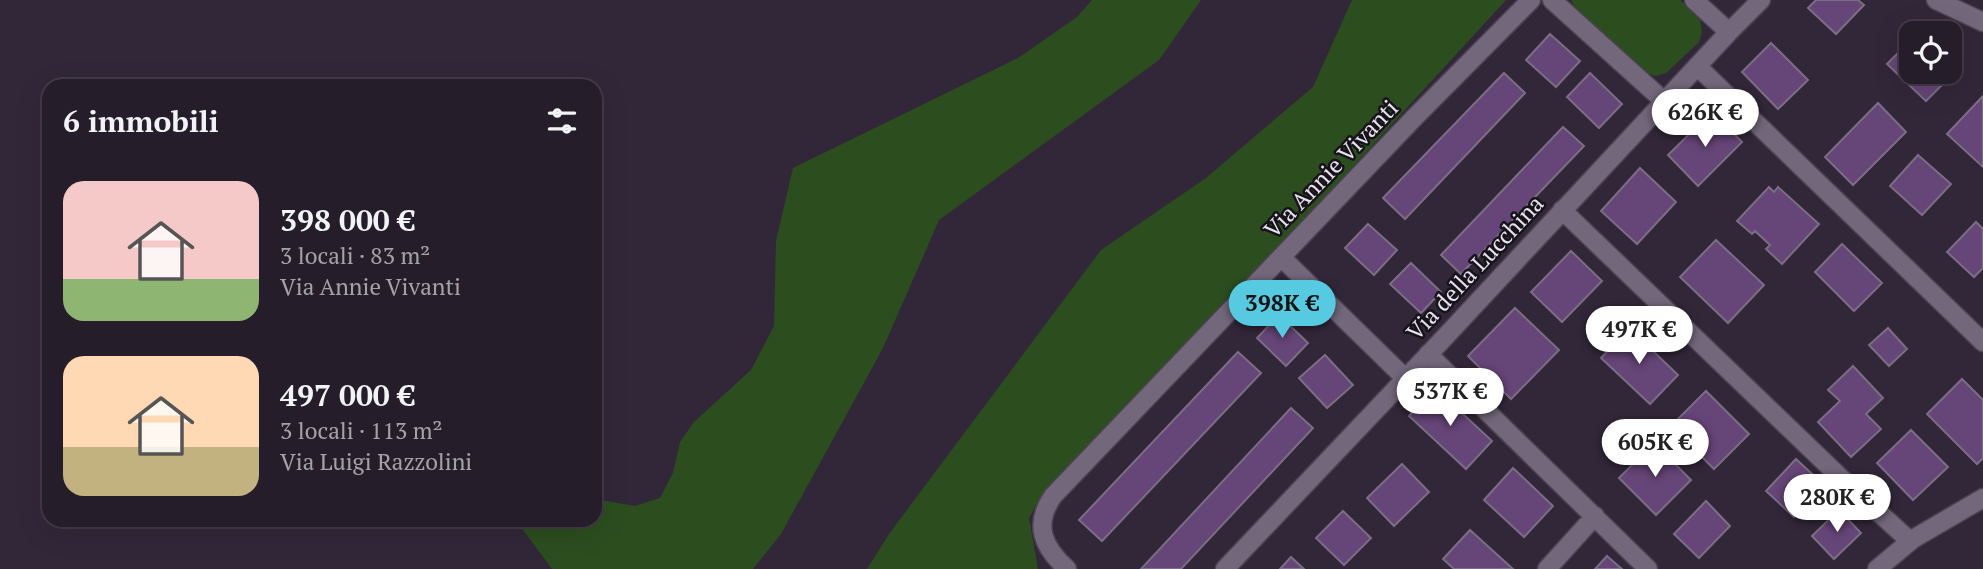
<!DOCTYPE html>
<html lang="it">
<meta charset="utf-8">
<style>
body{margin:0;font-family:"PT Serif",serif;background:#2e2633;color:#f1f3f6;height:100vh;display:flex;flex-direction:column;font-size:26px;white-space:nowrap}
*{box-sizing:border-box;margin:0}
p{font-size:23px;color:#a4a2a9}
.icon{flex:none;width:38px;height:38px;fill:none;stroke:currentColor;stroke-width:2;stroke-linecap:round;stroke-linejoin:round}
.map{position:relative;flex:1;overflow:hidden}
.panel{position:absolute;left:42px;top:79px;width:560px;height:448px;display:flex;flex-direction:column;background:#261d2b;border-radius:21px;box-shadow:0 7px 28px #0002,0 0 0 2px #423b47}
.panel>*{flex:none}
.fabs{position:absolute;left:1899px;top:21px;display:grid;gap:14px}
.fabs a{display:grid;place-items:center;width:63px;height:63px;border-radius:14px;background:#261d2b;box-shadow:0 7px 28px #0002,0 0 0 2px #423b47;font-size:35px}
.price{position:absolute;translate:-50% -60px;padding:0 16px;border-radius:24px;background:#fff;color:#222;font-size:23px;line-height:46px;filter:drop-shadow(0 2px 4px #0008)}
.price::after{content:'';position:absolute;left:50%;top:42px;width:21px;height:16px;margin-left:-10px;background:inherit;clip-path:polygon(0 0,100% 0,50% 100%)}
.price.selected{background:#55cae0;color:#111}
ul{padding:0;list-style:none}
li{display:flex;align-items:center;gap:21px;height:175px;padding:0 21px}
li span{display:grid;place-items:center;flex:none;width:196px;height:140px;border-radius:21px;color:#555}
li>.icon{margin-inline-start:auto}
span .icon{width:84px;height:84px;fill:#fffc;stroke-width:1}
li b{font-size:30px}
h2{display:flex;justify-content:space-between;align-items:center;height:84px;padding:0 21px;font-size:30px}
.map>svg:first-child{display:block}
</style>
<div class="map">
<svg width="1983" height="569" viewBox="0 0 1983 569">
<rect width="100%" height="100%" fill="#322739"/>
<!-- green -->
<path fill="#2c4e1f" d="M1092,0H1201L1159,60L939,220L883,348L781,534L753,569H552L521,527L524,520H595V499L635,506L660,498L673,473L680,442L694,422L751,370L774,326L776,241L793,168L1018,58L1077,17Z
M1352,0H1506L1236,294L1042,495L1029,518L1038,569H867L889,534L1101,250L1206,178L1313,87Z
M1571,0H1680L1700,20L1702,32L1699,42L1666,73L1656,76L1641,71L1577,11Z"/>
<!-- building -->
<path fill="#664578" stroke="#7a6e82" stroke-width="2" d="M1816,0H1858L1864,5L1836,34L1808,8Z
M1550,34L1580,61L1556,87L1526,60Z
M1911,40V72H1950V65L1956,71L1926,101L1887,64Z
M1771,43L1808,80L1778,109L1742,72Z
M1504,73L1525,93L1405,219L1383,198Z
M1590,73L1622,104L1599,128L1567,97Z
M1983,96V167L1947,134Z
M1878,103L1906,132L1853,185L1825,157Z
M1712,112L1742,142L1698,186L1668,155Z
M1563,127L1584,146L1461,274L1441,255Z
M1918,155L1951,184L1922,215L1890,186Z
M1640,168L1676,202L1637,244L1601,211Z
M1769,187L1774,192L1778,187L1819,224L1782,264L1766,249L1770,245L1755,231L1752,234L1737,221Z
M1976,222L1983,229V268L1974,277L1947,252Z
M1368,224L1397,250L1374,275L1345,248Z
M1716,240L1764,285L1728,323L1680,277Z
M1842,244L1882,283L1854,311L1815,272Z
M1571,251L1602,281L1562,322L1531,292Z
M1411,263L1441,292L1421,313L1390,284Z
M1515,308L1559,350L1511,399L1468,356Z
M1279,315L1308,343L1286,366L1257,338Z
M1629,328L1678,375L1650,404L1601,358Z
M1888,328L1907,349L1889,366L1869,345Z
M1238,352L1261,373L1102,541L1079,520Z
M1325,355L1353,385L1327,408L1299,378Z
M1853,366L1883,398L1866,414L1881,429L1851,457L1818,422L1840,401L1828,390Z
M1962,379L1983,400V458L1977,464L1927,414Z
M1435,388L1492,441L1466,469L1409,416Z
M1706,391L1749,434L1714,469L1671,426Z
M1291,408L1313,428L1181,569H1141Z
M1911,430L1948,467L1913,500L1877,463Z
M1654,443L1691,480L1656,515L1619,478Z
M1796,459L1824,485L1794,517L1766,491Z
M1402,464L1429,492L1394,526L1367,498Z
M1513,468L1553,506L1524,537L1484,500Z
M1706,501L1730,526L1699,558L1674,534Z
M1839,510L1861,533L1834,559L1812,536Z
M1343,511L1371,538L1344,565L1316,538Z
M1470,530L1513,569H1454L1443,559Z
M1607,556L1622,569H1595Z
M1291,557L1304,569H1280Z"/>
<g fill="none" stroke-linecap="round" stroke-linejoin="round">
<defs>
<path id="street" d="M1552,0L1665,102
M1694,0L1729,32
M1936,0L1983,22
M1697,66L1983,342
M1562,210L1842,479L1910,541
M1281,257L1405,378
M1428,354L1648,569
M1067,569C1043,547 1033,525 1053,496L1413,119L1531,0
M1225,569L1445,337L1729,32L1761,0
M1547,569L1595,516
M1877,569L1913,539L1983,498"/>
</defs>
<!-- street casing -->
<use href="#street" stroke="#4c4251" stroke-width="21"/>
<!-- street -->
<use href="#street" stroke="#73677b" stroke-width="18"/>
</g>
<g text-anchor="middle" stroke-width="5" stroke-linejoin="round" paint-order="stroke">
<!-- street labels -->
<g font-size="23" fill="#e9e2ee" stroke="#17131a">
<text transform="translate(1331 169) rotate(-46)" y="8">Via Annie Vivanti</text>
<text transform="translate(1475 268) rotate(-47)" y="8">Via della Lucchina</text>
</g>
</g>
</svg>
<div class="fabs">
<a><svg class="icon" aria-label="locate" viewBox="0 0 24 24"><circle cx="12" cy="12" r="6"/><path d="M12 2v4M12 18v4M2 12h4M18 12h4"/></svg></a>
</div>
<b class="price" style="left:1705px;top:149px">626K €</b>
<b class="price selected" style="left:1282px;top:340px">398K €</b>
<b class="price" style="left:1639px;top:366px">497K €</b>
<b class="price" style="left:1450px;top:428px">537K €</b>
<b class="price" style="left:1655px;top:479px">605K €</b>
<b class="price" style="left:1837px;top:534px">280K €</b>
<section class="panel">
<h2>6 immobili<svg class="icon" aria-label="filters" viewBox="0 0 24 24"><path d="M4 7h16M4 17h16"/><circle cx="9" cy="7" r="2"/><circle cx="15" cy="17" r="2"/></svg></h2>
<ul>
<li><span style="background:linear-gradient(#f6c9c9 70%,#8fb573 0)"><svg class="icon" aria-label="home" viewBox="0 0 24 24"><path d="M3 11l9-7 9 7M6 9v11h12V9"/></svg></span><div><b>398 000 €</b><p>3 locali · 83 m²</p><p>Via Annie Vivanti</p></div></li>
<li><span style="background:linear-gradient(#ffd9b3 65%,#c2b280 0)"><svg class="icon" aria-label="home" viewBox="0 0 24 24"><path d="M3 11l9-7 9 7M6 9v11h12V9"/></svg></span><div><b>497 000 €</b><p>3 locali · 113 m²</p><p>Via Luigi Razzolini</p></div></li>
</ul>
</section>
</div>
